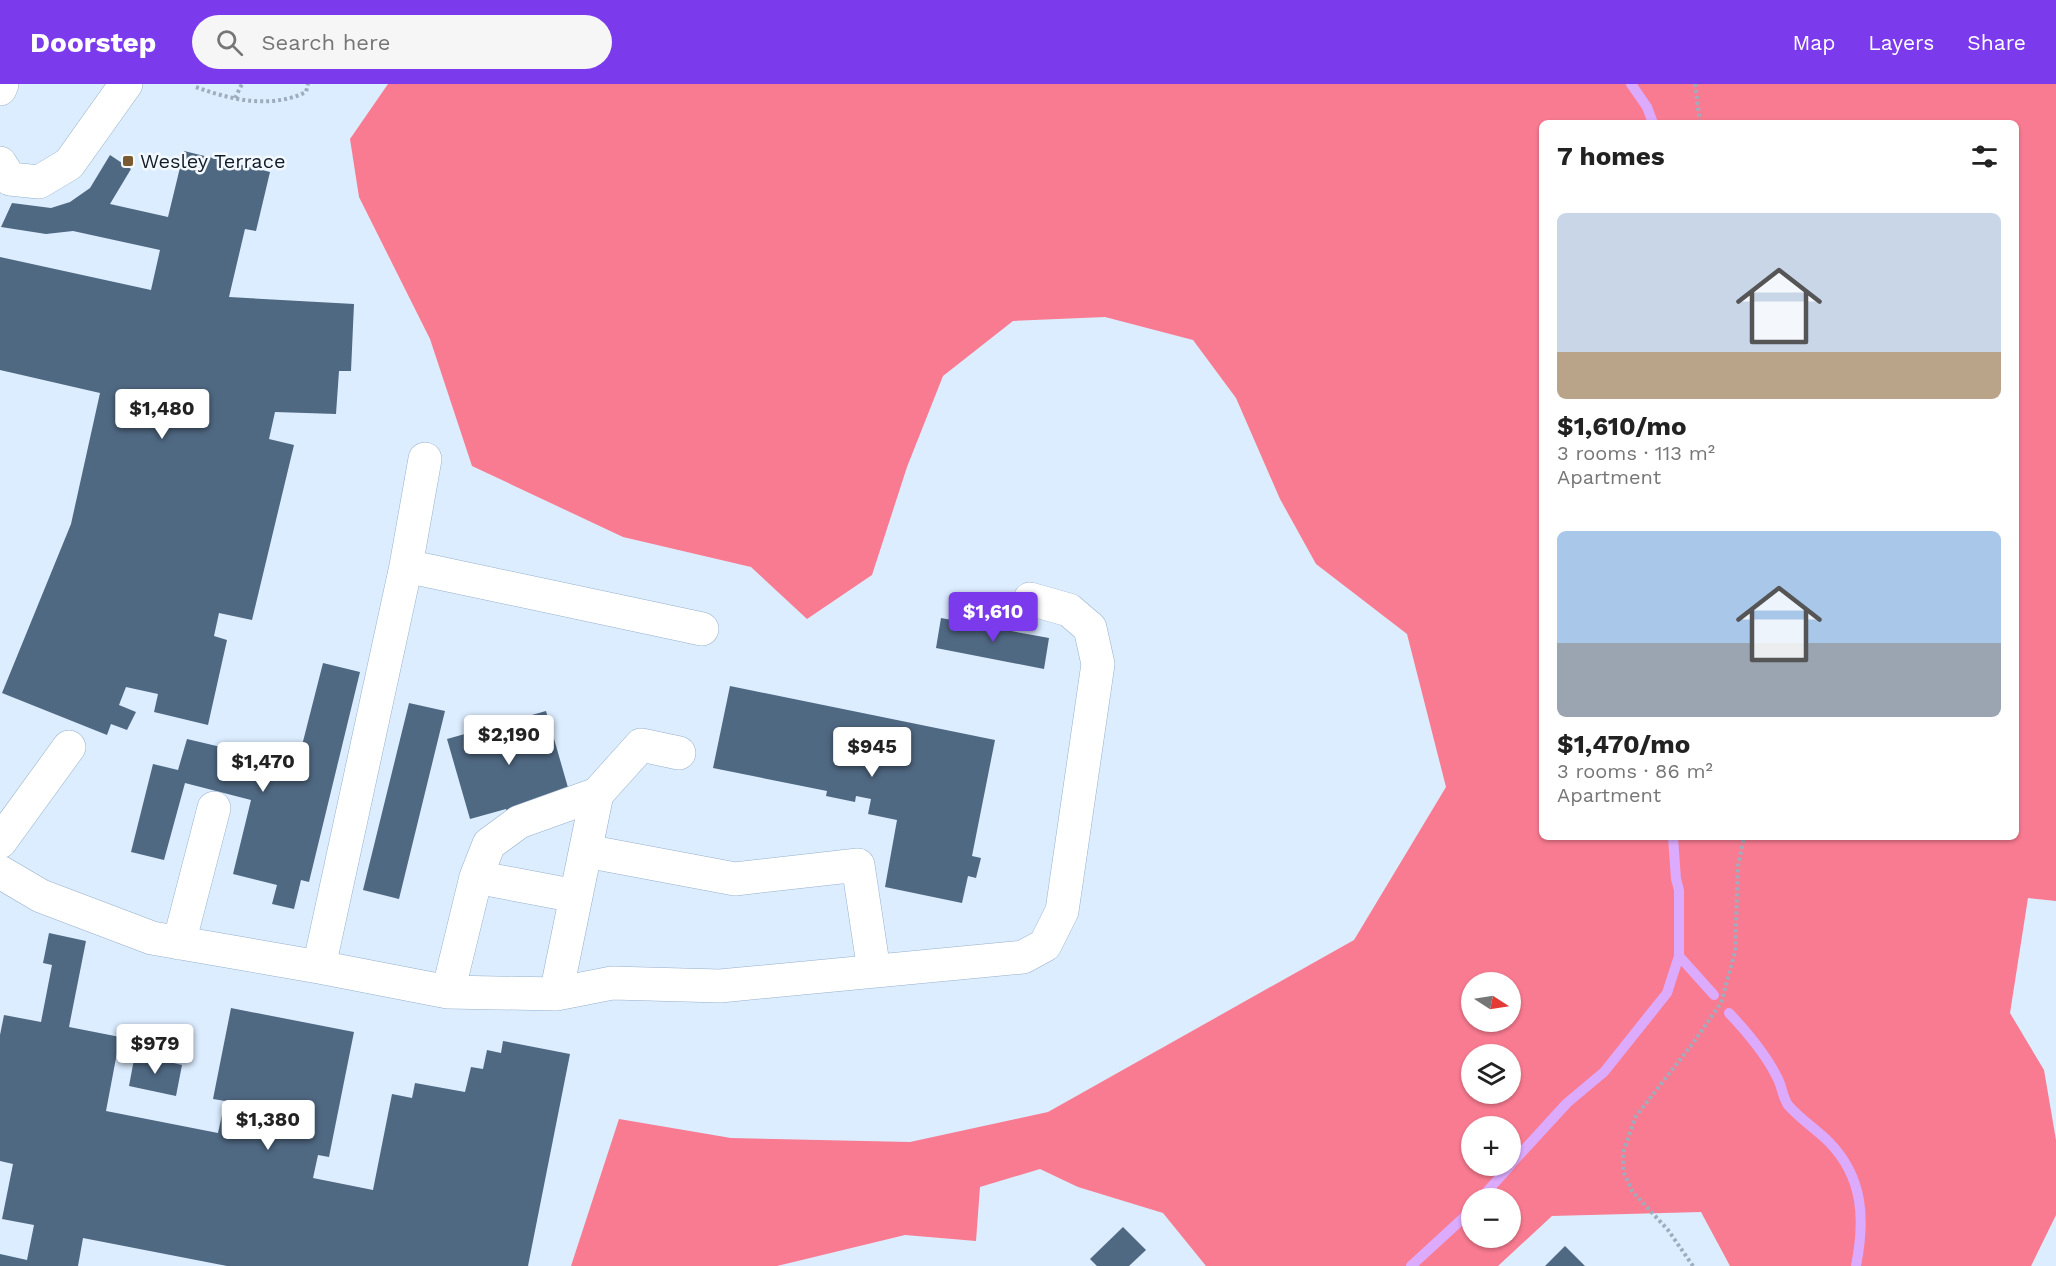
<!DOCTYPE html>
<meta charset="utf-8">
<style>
body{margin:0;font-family:"Work Sans",sans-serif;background:#f6f6f6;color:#222;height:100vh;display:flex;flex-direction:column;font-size:22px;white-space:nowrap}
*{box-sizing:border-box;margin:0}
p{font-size:20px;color:#767676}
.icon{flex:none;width:33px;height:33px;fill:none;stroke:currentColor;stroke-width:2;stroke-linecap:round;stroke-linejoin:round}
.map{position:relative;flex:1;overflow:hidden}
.panel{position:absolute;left:1539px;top:36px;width:480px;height:720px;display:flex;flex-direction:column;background:#fff;border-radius:9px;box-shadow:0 2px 4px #0004}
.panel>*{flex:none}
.needle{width:39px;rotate:102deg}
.tools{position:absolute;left:1461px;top:888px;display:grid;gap:12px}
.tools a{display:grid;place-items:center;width:60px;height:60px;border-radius:50%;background:#fff;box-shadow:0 2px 4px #0004;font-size:30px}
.price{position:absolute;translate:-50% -51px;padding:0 14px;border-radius:6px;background:#fff;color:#222;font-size:20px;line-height:39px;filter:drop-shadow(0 2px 3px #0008)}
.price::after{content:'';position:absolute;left:50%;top:36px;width:18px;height:14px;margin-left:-9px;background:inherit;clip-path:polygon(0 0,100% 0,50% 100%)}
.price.on{background:#7c3aed;color:#fff}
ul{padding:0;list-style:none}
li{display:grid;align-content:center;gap:12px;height:318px;padding:0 18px}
li span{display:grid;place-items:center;height:186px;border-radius:9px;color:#555}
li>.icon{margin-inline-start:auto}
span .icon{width:108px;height:108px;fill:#fffc;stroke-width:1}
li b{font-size:26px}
h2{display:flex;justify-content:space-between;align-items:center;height:72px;padding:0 18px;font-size:26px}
header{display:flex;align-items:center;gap:36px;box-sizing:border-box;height:84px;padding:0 30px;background:#7c3aed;color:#fff}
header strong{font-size:28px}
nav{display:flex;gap:33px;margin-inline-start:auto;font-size:21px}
.search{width:420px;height:54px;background:#f6f6f6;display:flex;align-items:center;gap:15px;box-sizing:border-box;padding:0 21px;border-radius:33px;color:#767676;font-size:22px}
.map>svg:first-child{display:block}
</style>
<header>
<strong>Doorstep</strong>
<div class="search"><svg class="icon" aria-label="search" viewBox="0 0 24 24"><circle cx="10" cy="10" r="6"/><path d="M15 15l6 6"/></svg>Search here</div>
<nav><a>Map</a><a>Layers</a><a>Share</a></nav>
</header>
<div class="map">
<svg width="2056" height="1182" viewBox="0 0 2056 1182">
<rect width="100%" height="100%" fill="#dcedff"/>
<!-- forest -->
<path fill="#f97b91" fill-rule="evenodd" d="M388,0H2056V817L2028,814L2010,929L2044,986L2056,1056V1131L2031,1182H1730L1701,1128L1552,1132L1498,1182H1206L1163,1129L1078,1103L1040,1085L980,1103L976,1157L905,1151L777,1182H571L619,1035L731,1054L910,1058L1048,1028L1354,856L1446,703L1407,550L1316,480L1280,415L1236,314L1193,256L1105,233L1013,237L943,292L907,383L872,491L807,535L751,483L623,453L472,382L430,255L359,113L350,55ZM1542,39H2016V753H1542ZM1472,898H1510V938H1472ZM1472,970H1510V1010H1472ZM1472,1042H1510V1082H1472ZM1472,1114H1510V1154H1472Z"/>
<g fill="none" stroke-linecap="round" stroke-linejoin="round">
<!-- stream -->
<path stroke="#dcabfe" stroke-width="10" d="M1631,0L1647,23L1653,39
M1679,872L1714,911
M1729,929C1748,949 1766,970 1778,995C1782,1003 1783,1014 1788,1021C1800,1035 1816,1045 1829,1058C1864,1094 1865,1136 1856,1182
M1510,1081L1567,1019L1604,988L1667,909L1679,872V806L1676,795L1673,753
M1481,1114L1510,1082
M1411,1182L1472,1126"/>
</g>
<!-- building -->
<path fill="#506983" d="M184,67L270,88L256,147L245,145L229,213L354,220L351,287H339L336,330L275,328L269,355L294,361L252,536L219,529L214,552L227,556L208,641L154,628L158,610L126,603L119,621L136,628L127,646L111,640L107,651L2,609L71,440L100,309L0,286V173L151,206L160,166L73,147L46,150L1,143L12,119L51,124L70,118L90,104L110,71L131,85L110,120L168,133Z
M941,534L1049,554L1044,585L936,564Z
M323,579L360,588L309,798L301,796L294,825L272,820L277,801L233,790L251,716L185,699L164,776L131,768L153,680L178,686L187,655L297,681Z
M730,602L995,656L972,772L981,774L976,794L968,792L962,819L885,803L897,736L868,730L871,715L856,712L855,718L826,712L827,707L713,684Z
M409,619L445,627L399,815L363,806Z
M546,627L569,707L509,733L506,725L470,735L447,655Z
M49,849L86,857L69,943L120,953L106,1027L218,1049L225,1017L213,1015L231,924L354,948L329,1073L318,1071L313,1094L373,1106L392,1010L412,1014L415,999L465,1008L471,983L483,985L487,966L501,969L503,957L570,970L528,1182H227L83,1154L78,1182H0V1170L27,1176L34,1141L2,1135L13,1080L0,1077V951L4,931L41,938L52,881L43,879Z
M135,970L182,981L176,1012L129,1002Z
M1123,1143L1146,1166L1129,1182H1097L1090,1175Z
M1565,1162L1585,1182H1545Z"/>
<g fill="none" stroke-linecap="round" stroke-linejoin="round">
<defs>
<path id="minor" d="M0,5L2,0
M0,79L10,95L39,98L69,80L126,0
M406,482L425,375
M0,758L69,663
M586,767L735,795L858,781L874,887
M0,788L41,812L152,854L319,883L448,908L556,910L612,899L720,902L1023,873L1045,861L1062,827L1098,580L1090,544L1069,526L1030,515
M476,793L489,760L519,738L597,710
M179,859L214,724
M319,883L406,482L702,545
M448,908L476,793L576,812
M556,910L597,710L641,661L679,669"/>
</defs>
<!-- minor casing -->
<use href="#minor" stroke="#96b0cc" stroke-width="34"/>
<!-- path -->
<path stroke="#9eadbd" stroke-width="4" stroke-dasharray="3 3" stroke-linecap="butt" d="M1695,0L1700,39
M196,3C231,16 271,25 306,8L308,0
M235,14L242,0
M1693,1182L1668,1146L1632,1107L1623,1087V1069L1636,1032L1693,959L1721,919L1735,868L1738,782L1744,753"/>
<!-- minor -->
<use href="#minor" stroke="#fff" stroke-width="33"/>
</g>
<!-- markers -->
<rect fill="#7c5a31" stroke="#f3f9ff" stroke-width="2" x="122" y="71" width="12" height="12" rx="3"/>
<g text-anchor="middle" stroke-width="5" stroke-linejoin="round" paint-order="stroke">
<!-- poi labels -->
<g font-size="20" fill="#121c27" stroke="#f3f9ff" text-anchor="start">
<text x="140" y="84">Wesley Terrace</text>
</g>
</g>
</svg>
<div class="tools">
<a><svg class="needle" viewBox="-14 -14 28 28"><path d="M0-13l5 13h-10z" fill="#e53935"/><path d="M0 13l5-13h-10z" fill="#767676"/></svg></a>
<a><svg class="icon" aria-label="layers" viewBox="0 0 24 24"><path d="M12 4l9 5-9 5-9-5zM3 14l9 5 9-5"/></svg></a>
<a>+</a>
<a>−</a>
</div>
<b class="price" style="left:162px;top:356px">$1,480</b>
<b class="price on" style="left:993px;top:559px">$1,610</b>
<b class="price" style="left:509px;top:682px">$2,190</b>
<b class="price" style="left:872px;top:694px">$945</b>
<b class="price" style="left:263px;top:709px">$1,470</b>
<b class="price" style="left:155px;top:991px">$979</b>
<b class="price" style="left:268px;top:1067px">$1,380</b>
<section class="panel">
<h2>7 homes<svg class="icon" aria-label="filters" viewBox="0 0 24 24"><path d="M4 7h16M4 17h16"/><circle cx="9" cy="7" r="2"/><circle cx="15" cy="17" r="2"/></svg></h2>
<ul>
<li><span style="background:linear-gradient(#c9d6e8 75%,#b9a48a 0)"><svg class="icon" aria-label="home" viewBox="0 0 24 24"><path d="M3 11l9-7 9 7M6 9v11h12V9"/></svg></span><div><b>$1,610/mo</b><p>3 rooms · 113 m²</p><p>Apartment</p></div></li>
<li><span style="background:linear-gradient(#a9c7e8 60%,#9aa5b1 0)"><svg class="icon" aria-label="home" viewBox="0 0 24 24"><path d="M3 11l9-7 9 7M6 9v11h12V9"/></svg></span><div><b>$1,470/mo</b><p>3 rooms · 86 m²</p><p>Apartment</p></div></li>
</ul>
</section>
</div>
